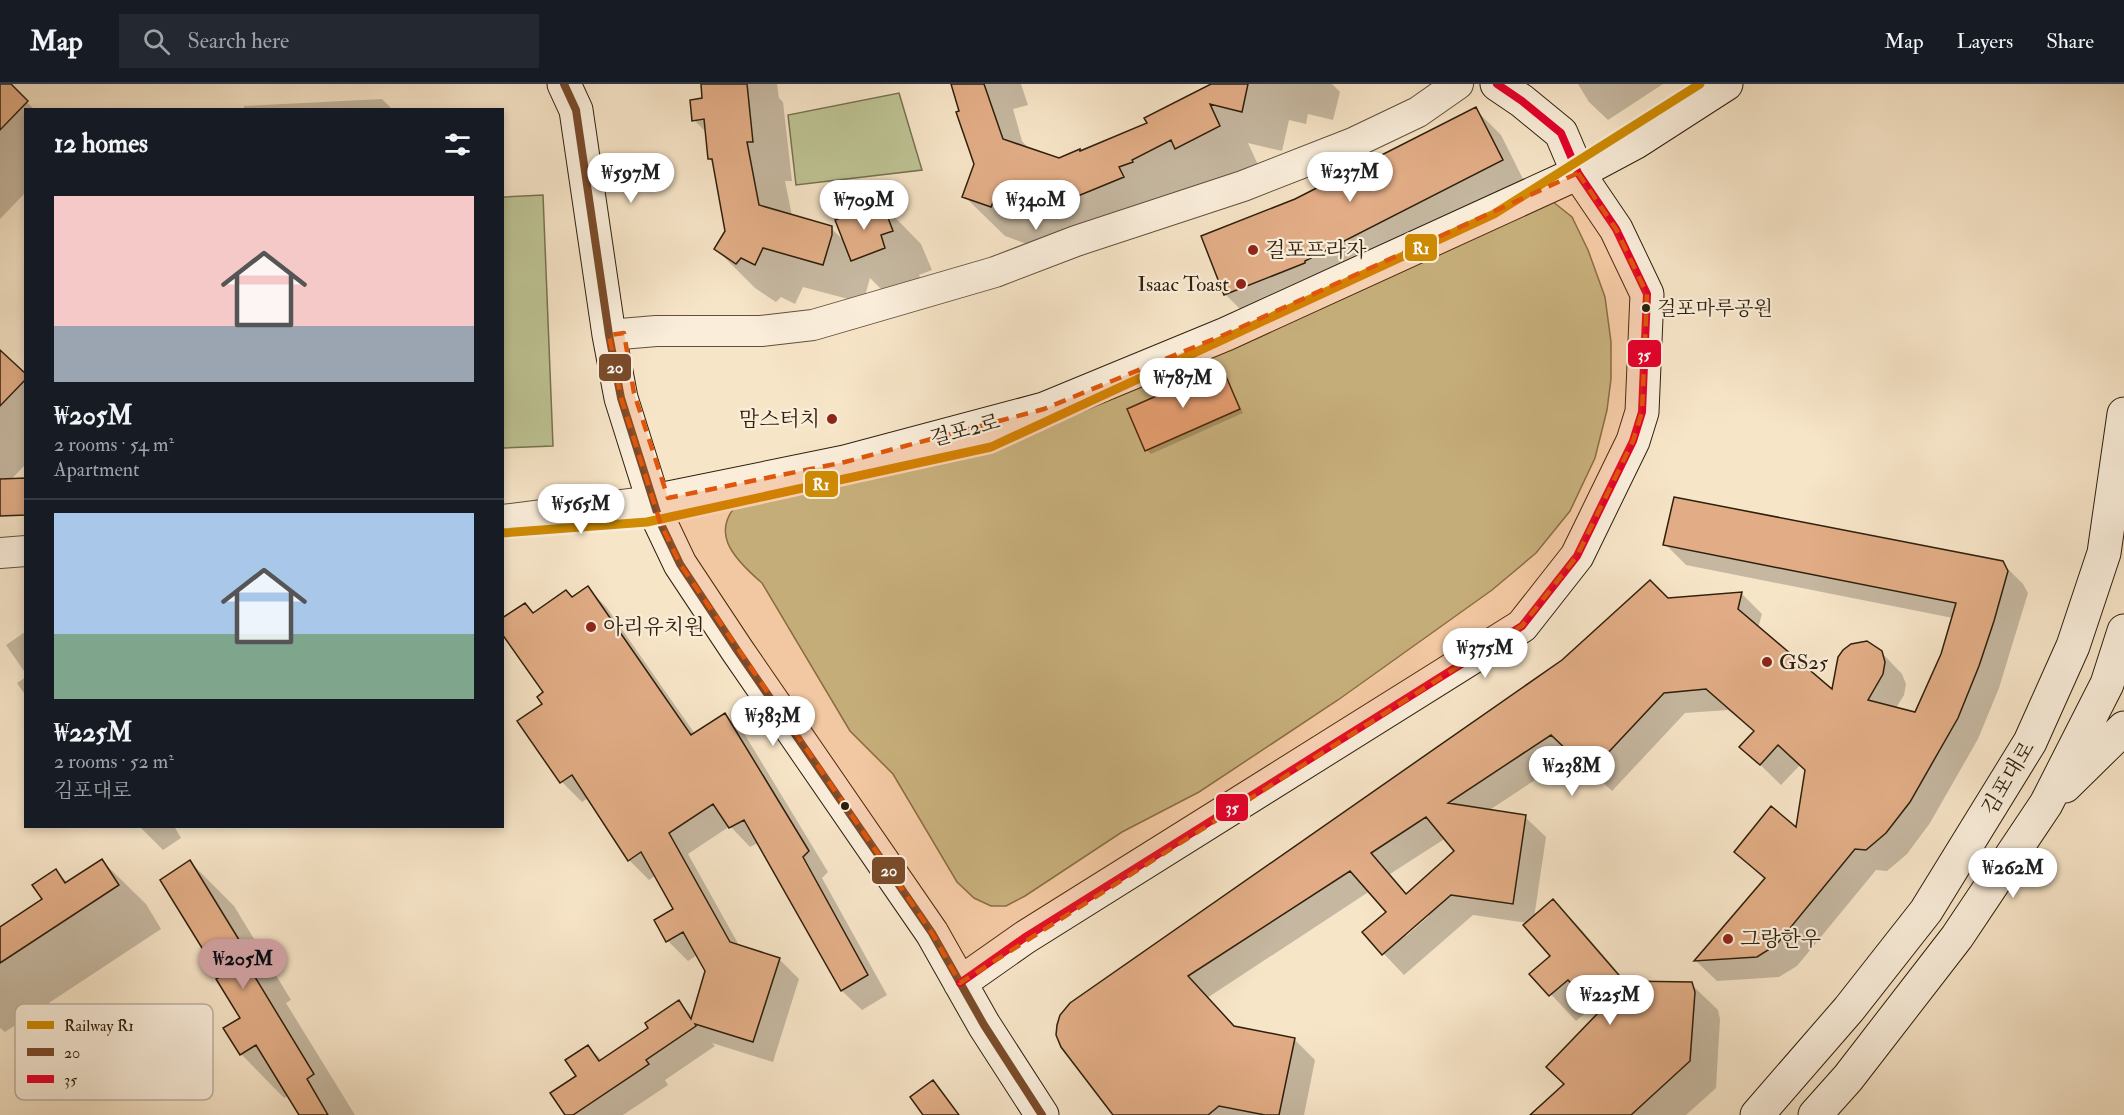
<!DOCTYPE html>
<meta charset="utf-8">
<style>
body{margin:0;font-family:"IM FELL Double Pica","Noto Serif KR",serif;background:#242831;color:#f1f3f6;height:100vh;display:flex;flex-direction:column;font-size:22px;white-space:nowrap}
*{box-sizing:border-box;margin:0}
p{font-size:20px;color:#9ea1a6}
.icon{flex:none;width:33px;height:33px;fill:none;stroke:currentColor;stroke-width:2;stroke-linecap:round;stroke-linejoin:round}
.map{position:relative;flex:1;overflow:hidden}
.sheet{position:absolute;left:24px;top:24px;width:480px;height:720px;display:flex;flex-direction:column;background:#171b24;border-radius:0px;box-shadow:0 3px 9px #0003}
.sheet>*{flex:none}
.price{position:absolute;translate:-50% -51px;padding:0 14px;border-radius:21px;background:#fff;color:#222;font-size:20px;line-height:39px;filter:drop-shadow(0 2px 3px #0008)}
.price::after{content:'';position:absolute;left:50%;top:36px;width:18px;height:14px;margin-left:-9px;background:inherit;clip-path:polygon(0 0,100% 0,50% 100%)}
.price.on{background:#c59692;color:#111}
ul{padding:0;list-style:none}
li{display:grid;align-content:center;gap:12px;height:318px;padding:0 30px}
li+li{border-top:2px solid #363941}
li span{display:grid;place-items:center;height:186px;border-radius:0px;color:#555}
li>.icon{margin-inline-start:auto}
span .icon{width:108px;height:108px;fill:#fffc;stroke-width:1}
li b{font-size:26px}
h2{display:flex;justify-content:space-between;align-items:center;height:72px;padding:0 30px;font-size:26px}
header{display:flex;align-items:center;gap:36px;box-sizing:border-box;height:84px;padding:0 30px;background:#171b24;border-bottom:2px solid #363941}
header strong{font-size:28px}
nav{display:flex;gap:33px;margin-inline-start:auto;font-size:21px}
.search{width:420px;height:54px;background:#242831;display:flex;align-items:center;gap:15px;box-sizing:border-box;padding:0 21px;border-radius:0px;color:#9ea1a6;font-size:22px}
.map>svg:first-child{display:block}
</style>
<header>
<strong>Map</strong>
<div class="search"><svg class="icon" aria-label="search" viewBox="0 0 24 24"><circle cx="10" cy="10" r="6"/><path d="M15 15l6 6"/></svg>Search here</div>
<nav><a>Map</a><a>Layers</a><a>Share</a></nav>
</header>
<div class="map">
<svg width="2124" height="1031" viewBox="0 0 2124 1031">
<rect width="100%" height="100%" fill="#f7e5c8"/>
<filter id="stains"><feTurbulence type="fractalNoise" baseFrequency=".00333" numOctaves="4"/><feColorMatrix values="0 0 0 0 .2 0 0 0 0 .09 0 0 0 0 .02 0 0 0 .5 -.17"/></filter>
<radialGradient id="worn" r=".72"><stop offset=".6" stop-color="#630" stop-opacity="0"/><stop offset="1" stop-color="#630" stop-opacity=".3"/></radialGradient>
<!-- green -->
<path fill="#bec495" stroke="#767250" stroke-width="1.5" d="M899,9L922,86L796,101L788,31Z
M543,111L553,362L503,364V113Z
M1552,117L1572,133L1588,166L1605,213L1611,258V295L1607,326L1595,374L1570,427L1536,469L1492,506L1338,616L1199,708L1122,748L1025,812L1006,822H991L974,814L957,798L893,690L850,647L762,499C733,474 706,446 744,414L1209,272L1355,209Z"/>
<!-- shadow -->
<path fill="#0003" fill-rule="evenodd" d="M0,0H8L35,26H26V108L0,135Z
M702,0H777L779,14L783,18L792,97H785L792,132L831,144L845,158L882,120L921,160L932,186L919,191L924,203L892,216L870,194L863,219L803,203L795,220L781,213L776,218L755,204L716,165L727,147L714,79L710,75L707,49L694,36L704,16Z
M953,0H1021L1028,21L1013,25L1022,57L1030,66L1059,75L1081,69L1149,40L1214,0H1332L1340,8L1333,36L1308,30L1306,40L1289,36L1282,67L1248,59L1259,83L1217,105L1209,97L1172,117L1048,161L1034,156L1032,162L1005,152L964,112L975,80Z
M1578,0H1663L1608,36L1589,18Z
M382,15L393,26H244V22Z
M1475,25L1501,51L1527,103L1251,236L1225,210L1296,117Z
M0,268L26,292V380L0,407Z
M1221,285L1225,289L1243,329L1151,370L1147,366Z
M1665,460L2002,479L2023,500L2028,509L1999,604L1978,655L1930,739L1907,770L1887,787L1876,786L1797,882L1779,893L1717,897L1696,877L1765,796L1736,768L1797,745L1806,687L1800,681L1781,701L1742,663L1755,648L1728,626L1685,629L1612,707L1573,671L1488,727L1525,733L1546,753L1534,834L1553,817L1579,843L1627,899L1691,900L1718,926L1720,935L1716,1004L1686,1031H1532L1566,1001L1600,929L1594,922L1576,937L1532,890L1552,872L1528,839L1473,831L1404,891L1364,849L1388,828L1370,807L1207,914L1235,943L1294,955L1315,976L1304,1031H1115L1062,963L1668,515L1741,509L1762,530L1758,544L1833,608L1881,568L1902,590L1906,600L1904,611L1896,624L1916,630L1943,570L1953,534L1686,481ZM1446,754L1456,767L1407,810L1390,790ZM1429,830V832L1406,852V848Z
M588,504L607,524L695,650L725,631L745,651L828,788L822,794L887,911L862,926L842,907L758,759L750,763L730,742L688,770L740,863L779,875L799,895L773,978L712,959L715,962L665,996L668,1001L623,1031H567L588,963L602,976L650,944L679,918L693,933L707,887L697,871L688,877L668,857L675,826L656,791L649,796L629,776L588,714L582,718L562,698L519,638L544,620L545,609L525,520L534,530L573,514Z
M25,548H26V590L6,561Z
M26,593V612L17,599Z
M139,742H174L181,754L163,766Z
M102,777L146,820L161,845L5,948L0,944V845L44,816L56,787L68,799Z
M190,778L234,822L291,916L286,919L355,1031H301L289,1011L284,1014L241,970L242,934L222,894Z"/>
<!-- building -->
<path fill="#e2ad86" stroke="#2e1f0b" stroke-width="1.5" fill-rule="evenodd" d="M0,0H11L28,17L0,46Z
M701,0H747L753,58H747L759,121L832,142V151L823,181L763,164L755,181L741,174L736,180L714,165L725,147L712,75H708L704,35L692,37L690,16L702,14Z
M951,0H984L1003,55L1059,74L1080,65V67L1147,39L1144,34L1211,0H1248L1242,28L1210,20L1220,42L1175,65L1171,56L1132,76L1133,78L1119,83L1124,93L1073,114L1012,111L1008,121L994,116L991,123L962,113L974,80L956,28L959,27Z
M1476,23L1503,76L1305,177V179L1224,211L1201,152L1295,115Z
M882,118L893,147L881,151L885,164L851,177L835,136Z
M0,266L26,290V295L0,322Z
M1222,283L1240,325L1145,367L1127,325Z
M26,394V431L0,432V395Z
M1674,413L2003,477L2008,487L1994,537L1979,582L1958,634L1910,718L1886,749L1866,766L1855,765L1776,861L1757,873L1694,877L1765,794L1734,768L1771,722L1796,743L1805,686L1778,661L1760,681L1739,663L1754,647L1706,605L1664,609L1590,688L1551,651L1448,719L1526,731L1513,820L1451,811L1382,871L1362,848L1386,828L1350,787L1188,892L1234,942L1295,954L1279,1031H1265L1219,1022L1208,1031H1113L1061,963L1056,951L1057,941L1060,931L1070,919L1562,576L1650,496L1668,514L1742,508L1738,525L1832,605L1838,573L1843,566L1851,560L1867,557L1882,567L1885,578L1883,590L1868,616L1915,628L1941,570L1956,519L1663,461ZM1426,733L1454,767L1406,810L1371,769Z
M588,502L691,651L725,629L809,767L803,773L868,891L841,907L744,736L729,744L713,720L669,749L730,858L780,874L753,958L695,940L696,942L646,976L649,980L573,1031H565L550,1009L576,992L565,976L588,961L599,977L648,944L645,939L679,916L691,935L705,887L683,848L666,858L654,836L673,825L641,768L628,777L572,691L560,699L517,637L542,620L537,613L543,608L502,550V534L525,519L533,529L566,506L572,513Z
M102,775L119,801L0,879V843L42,815L32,801L56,785L65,799Z
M190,776L249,872L244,875L314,990L307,995L328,1031H299L256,961L240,971L223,944L240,934L216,895L220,893L160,796Z
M1553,815L1624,897L1692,898L1695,908L1690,977L1631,1031H1530L1564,1000L1546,983L1598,929L1568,896L1549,912L1529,890L1550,872L1523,841Z
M933,996L959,1031H923L910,1013Z"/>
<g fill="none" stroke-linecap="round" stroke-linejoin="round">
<defs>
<path id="street" d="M609,251L656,247H761L813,241L995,188L1076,157L1243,102L1353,59L1418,28L1458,0
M502,436L654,417
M0,469L26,467"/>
<path id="secondary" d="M564,0L576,26L609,251L621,314L660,438L680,480L737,566L932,849L984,941L1042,1031
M654,417L845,378L1044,325L1226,250L1578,89L1636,58L1726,0
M2065,702L2124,644
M960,899L1024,854L1522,542L1577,472L1633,357L1642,328L1647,210L1616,145L1578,89L1561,49L1522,17L1497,0
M1757,1031L1849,925L1926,827L2030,658L2073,562L2104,469L2124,330
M1815,1031L1848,994L1957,853L2046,720L2107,600L2124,547"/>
</defs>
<!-- street casing -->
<use href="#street" stroke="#60503a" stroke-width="32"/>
<!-- secondary casing -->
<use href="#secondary" stroke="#2e1f0b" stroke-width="35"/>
<!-- street -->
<use href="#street" stroke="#faeedb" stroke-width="30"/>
<!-- secondary -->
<use href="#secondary" stroke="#faeedb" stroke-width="33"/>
<defs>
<path id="bus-1" d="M564,0L576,26L609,251L621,314L660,438L680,480L737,566L932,849L984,941L1042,1031"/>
<path id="bus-2" d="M960,899L1024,854L1522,542L1577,472L1633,357L1642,328L1647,210L1616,145L1578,89L1561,49L1522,17L1497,0"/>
</defs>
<!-- bus-1 casing -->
<use href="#bus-1" stroke="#faeedb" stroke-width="12"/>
<!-- bus-2 casing -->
<use href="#bus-2" stroke="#faeedb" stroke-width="12"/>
<!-- bus-1 -->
<use href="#bus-1" stroke="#7a4b2a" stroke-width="8"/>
<!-- bus-2 -->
<use href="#bus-2" stroke="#e4002b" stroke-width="8"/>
<defs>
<path id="rail-1" d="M502,449L647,438L991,363L1494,130L1700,0"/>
</defs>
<!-- rail-1 casing -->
<use href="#rail-1" stroke="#faeedb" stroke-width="14"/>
<!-- rail-1 -->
<use href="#rail-1" stroke="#cf8b02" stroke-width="9"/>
</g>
<!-- marked area -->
<path fill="#df560c" fill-opacity="0.2" stroke="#df560c" stroke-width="4.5" stroke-dasharray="12 8" stroke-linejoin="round" d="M1578,89L1616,145L1647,210L1642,328L1633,357L1577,472L1522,542L960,899L932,849L680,480L660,438L621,314L609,251L624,249L634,309L668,414L845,378L1044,325L1226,250Z"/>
<!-- markers -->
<g fill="#8f2418" stroke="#faeedb" stroke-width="2">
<circle cx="1253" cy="166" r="6"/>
<circle cx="1241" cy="200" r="6"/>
<circle cx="832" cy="335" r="6"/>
<circle cx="591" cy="543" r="6"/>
<circle cx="1767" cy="578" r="6"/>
<circle cx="1728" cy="855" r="6"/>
</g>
<g fill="#2e1f0b" stroke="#faeedb" stroke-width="2">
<circle cx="1646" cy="224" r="5"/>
<circle cx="845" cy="722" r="5"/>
</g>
<g text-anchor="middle" stroke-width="4.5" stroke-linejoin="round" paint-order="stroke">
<!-- bus labels -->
<g font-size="20" fill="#2e1f0b" stroke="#faeedb" text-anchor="start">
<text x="1657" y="231">걸포마루공원</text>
</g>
<!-- poi labels -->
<g font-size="21" fill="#2e1f0b" stroke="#faeedb" text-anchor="start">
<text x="1265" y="173">걸포프라자</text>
<text x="1229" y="207" text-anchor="end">Isaac Toast</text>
<text x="820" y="342" text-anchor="end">맘스터치</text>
<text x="603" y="550">아리유치원</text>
<text x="1779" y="585">GS25</text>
<text x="1740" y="862">그랑한우</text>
</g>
<!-- street labels -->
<g font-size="21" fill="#2e1f0b" stroke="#faeedb">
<text transform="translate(965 346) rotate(-15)" y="7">걸포2로</text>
<text transform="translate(2008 694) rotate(-59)" y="7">김포대로</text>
</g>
</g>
<!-- legend -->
<rect x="15" y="920" width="198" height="96" rx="9" fill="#faeedb" stroke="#bdb09d" stroke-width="1.5"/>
<rect x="27" y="937" width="27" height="8" fill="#cf8b02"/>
<rect x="27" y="964" width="27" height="8" fill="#7a4b2a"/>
<rect x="27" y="991" width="27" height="8" fill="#e4002b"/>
<g font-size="16" fill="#2e1f0b">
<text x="64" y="947">Railway R1</text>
<text x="64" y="974">20</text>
<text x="64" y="1001">35</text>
</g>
<g stroke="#faeedb" stroke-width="2">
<rect x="1404" y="149" width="34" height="29" rx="6" fill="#cf8b02"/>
<rect x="1627" y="255" width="35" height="29" rx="6" fill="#e4002b"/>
<rect x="598" y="269" width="34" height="29" rx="6" fill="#7a4b2a"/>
<rect x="804" y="386" width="35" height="28" rx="6" fill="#cf8b02"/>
<rect x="1215" y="709" width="34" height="29" rx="6" fill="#e4002b"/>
<rect x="871" y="772" width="35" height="29" rx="6" fill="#7a4b2a"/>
</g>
<g font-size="16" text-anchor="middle" font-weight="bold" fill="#fff">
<text x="1421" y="170">R1</text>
<text x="1644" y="276">35</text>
<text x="615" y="289">20</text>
<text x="821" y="406">R1</text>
<text x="1232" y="729">35</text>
<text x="889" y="792">20</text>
</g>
<rect width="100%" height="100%" filter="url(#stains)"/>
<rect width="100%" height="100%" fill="url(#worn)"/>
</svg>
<b class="price" style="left:1350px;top:119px">₩237M</b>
<b class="price" style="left:631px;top:120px">₩597M</b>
<b class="price" style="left:864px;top:147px">₩709M</b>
<b class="price" style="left:1036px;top:147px">₩340M</b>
<b class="price" style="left:1183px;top:325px">₩787M</b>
<b class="price" style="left:581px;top:451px">₩565M</b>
<b class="price" style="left:1485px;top:595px">₩375M</b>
<b class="price" style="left:773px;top:663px">₩383M</b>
<b class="price" style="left:1572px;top:713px">₩238M</b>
<b class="price" style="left:2013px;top:815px">₩262M</b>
<b class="price on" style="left:243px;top:906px">₩205M</b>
<b class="price" style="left:1610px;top:942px">₩225M</b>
<section class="sheet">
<h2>12 homes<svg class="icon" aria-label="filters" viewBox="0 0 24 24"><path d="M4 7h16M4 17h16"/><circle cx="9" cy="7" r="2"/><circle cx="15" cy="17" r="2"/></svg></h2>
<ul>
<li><span style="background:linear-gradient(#f6c9c9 70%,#9aa5b1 0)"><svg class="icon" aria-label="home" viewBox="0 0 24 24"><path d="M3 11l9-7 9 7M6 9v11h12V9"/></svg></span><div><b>₩205M</b><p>2 rooms · 54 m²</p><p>Apartment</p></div></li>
<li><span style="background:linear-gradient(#a9c7e8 65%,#7fa58c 0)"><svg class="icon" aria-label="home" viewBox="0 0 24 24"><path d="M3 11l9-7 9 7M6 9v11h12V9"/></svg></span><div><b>₩225M</b><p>2 rooms · 52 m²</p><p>김포대로</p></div></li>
</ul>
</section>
</div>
